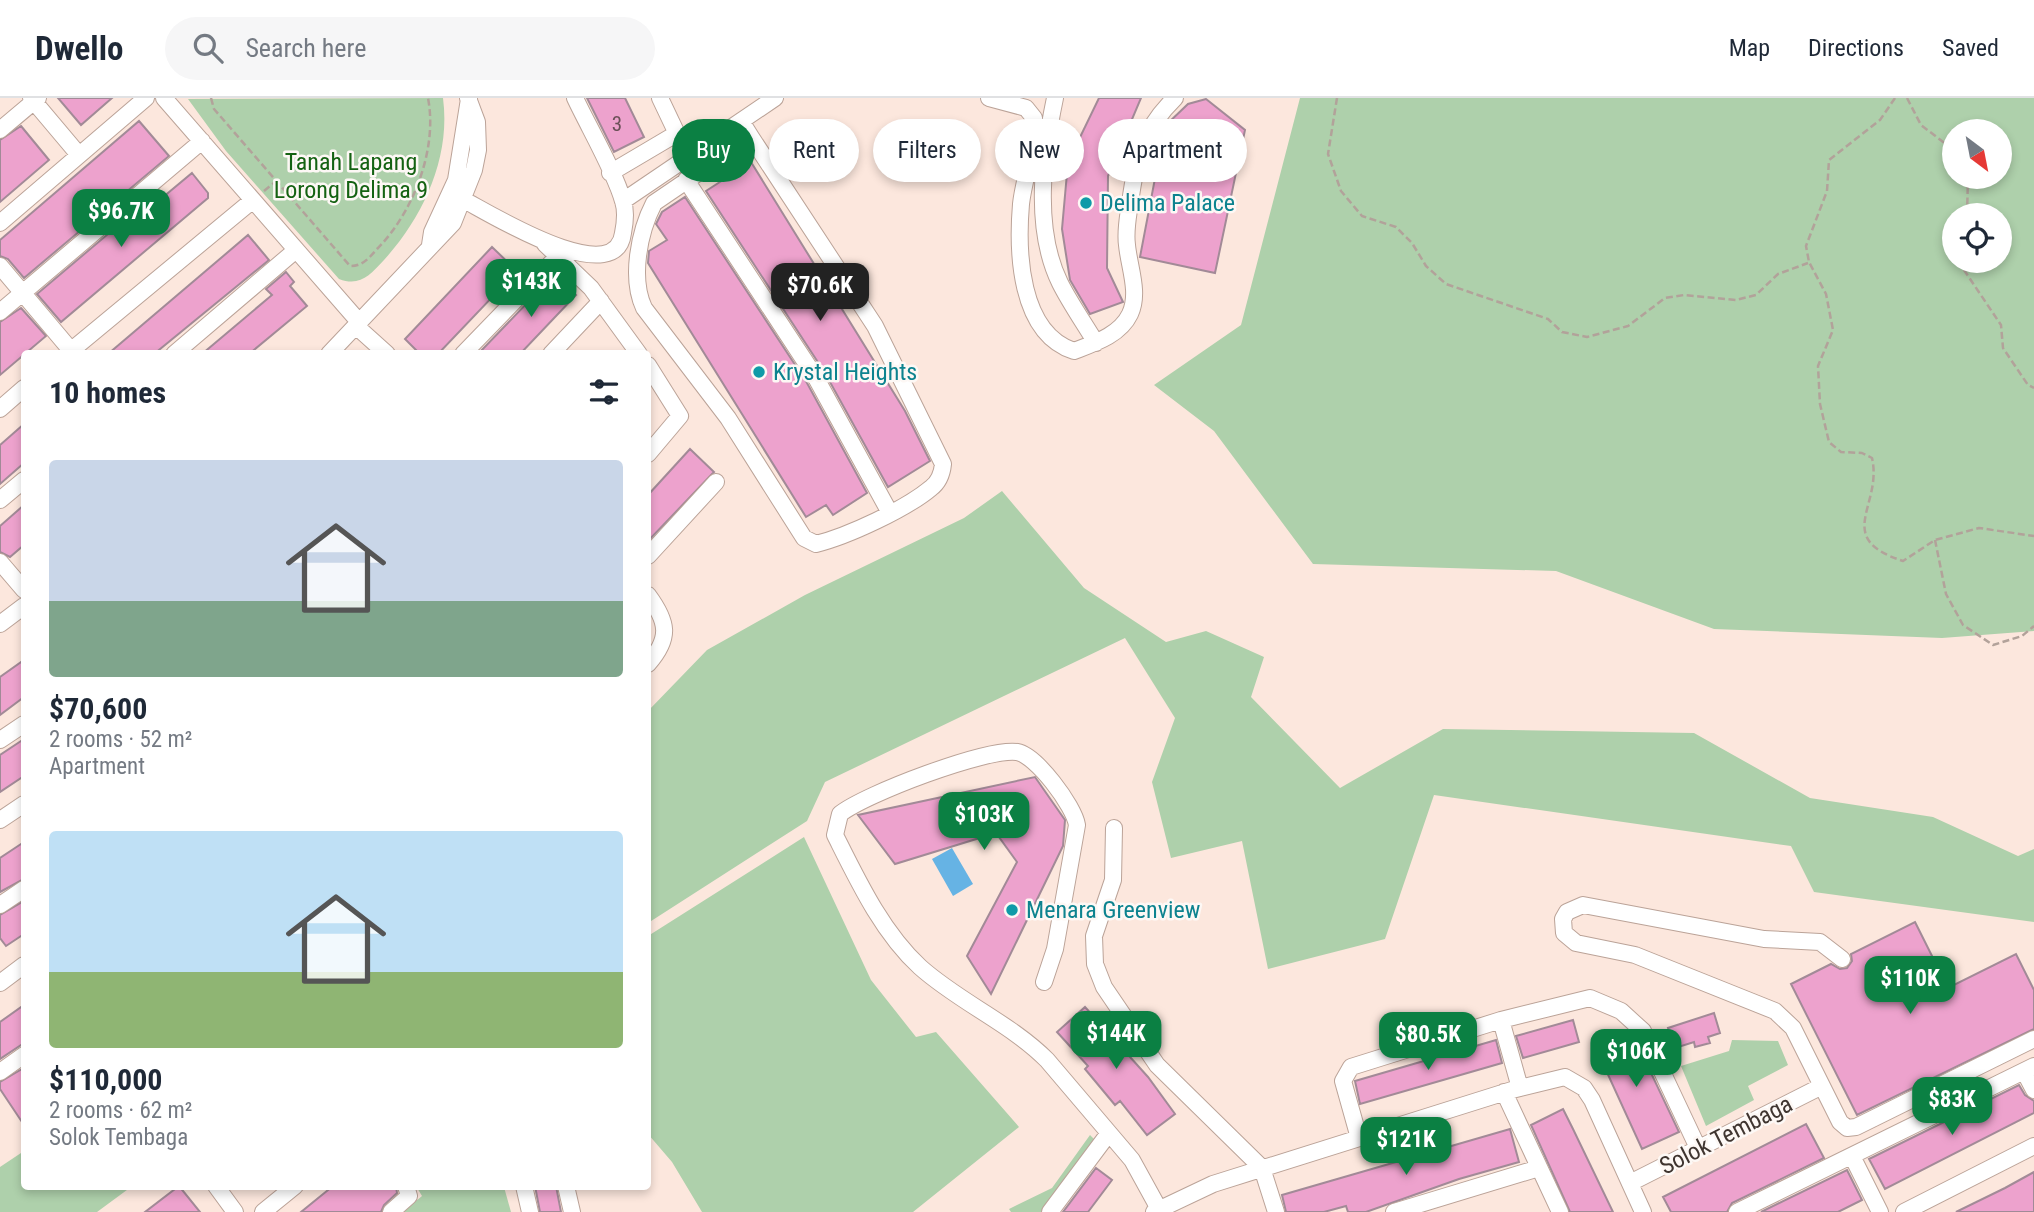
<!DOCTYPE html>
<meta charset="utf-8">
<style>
body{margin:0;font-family:"Roboto Condensed",sans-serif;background:#f6f6f7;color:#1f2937;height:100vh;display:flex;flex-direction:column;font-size:26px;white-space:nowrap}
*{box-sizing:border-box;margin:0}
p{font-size:23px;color:#747a83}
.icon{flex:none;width:38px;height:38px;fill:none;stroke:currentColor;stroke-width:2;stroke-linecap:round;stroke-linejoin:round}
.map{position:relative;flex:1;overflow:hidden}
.panel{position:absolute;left:21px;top:252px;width:630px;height:840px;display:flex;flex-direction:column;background:#fff;border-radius:7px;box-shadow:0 4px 10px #0003}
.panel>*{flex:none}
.banner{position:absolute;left:672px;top:21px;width:665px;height:63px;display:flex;gap:14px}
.needle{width:46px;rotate:148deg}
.tools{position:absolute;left:1942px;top:21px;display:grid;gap:14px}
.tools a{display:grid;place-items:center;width:70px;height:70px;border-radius:50%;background:#fff;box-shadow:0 4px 10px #0003;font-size:35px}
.price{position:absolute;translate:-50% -60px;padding:0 16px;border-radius:14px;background:#0b8043;color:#fff;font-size:23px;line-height:46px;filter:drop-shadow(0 2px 4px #0008)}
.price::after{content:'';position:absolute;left:50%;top:42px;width:21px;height:16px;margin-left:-10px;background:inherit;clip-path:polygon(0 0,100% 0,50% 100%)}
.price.active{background:#222;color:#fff}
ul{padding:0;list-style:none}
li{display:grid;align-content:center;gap:14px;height:371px;padding:0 28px}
li span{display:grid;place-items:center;height:217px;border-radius:7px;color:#555}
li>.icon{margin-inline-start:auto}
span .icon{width:126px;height:126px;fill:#fffc;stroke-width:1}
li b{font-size:30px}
h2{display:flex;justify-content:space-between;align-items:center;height:84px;padding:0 28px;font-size:30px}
.pill{padding:0 24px;border-radius:32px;background:#fff;box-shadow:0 4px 10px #0003;font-size:24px;line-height:63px}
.pill.active{background:#0b8043;color:#fff}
header{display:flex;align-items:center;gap:42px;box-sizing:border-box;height:98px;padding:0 35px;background:#fff;border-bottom:2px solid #e0e1e3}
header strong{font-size:33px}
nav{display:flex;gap:38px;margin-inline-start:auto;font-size:24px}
.search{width:490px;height:63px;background:#f6f6f7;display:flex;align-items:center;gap:18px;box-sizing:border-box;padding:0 24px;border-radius:38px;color:#747a83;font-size:26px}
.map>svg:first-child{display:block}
</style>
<header>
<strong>Dwello</strong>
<div class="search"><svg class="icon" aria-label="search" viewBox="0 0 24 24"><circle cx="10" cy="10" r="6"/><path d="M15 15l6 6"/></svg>Search here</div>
<nav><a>Map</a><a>Directions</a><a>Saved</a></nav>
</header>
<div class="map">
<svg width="2034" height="1114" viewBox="0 0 2034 1114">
<rect width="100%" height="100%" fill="#fce7dd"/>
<!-- green -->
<path fill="#aed0ab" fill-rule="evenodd" d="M443,0C451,60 423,119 384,162C370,177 360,189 339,181L226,53L188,1Z
M1300,0H2034V533L1942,540L1714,531L1556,473L1313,466L1214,333L1154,287L1241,227ZM1955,33H2000V79H1955ZM1955,117H2000V163H1955Z
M1002,393L1084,490L1166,544L1206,533L1264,559L1251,599L1340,690L1443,631L1694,635L1810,700L1933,719L2018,758L2034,751V824L1814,794L1791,748L1434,697L1385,841L1268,871L1242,743L1171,760L1152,684L1175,620L1125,540L825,684L807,723L648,825V613L707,552L805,497L964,420Z
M804,739L871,882L916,939L936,934L1019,1029L913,1114H702L672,1064L648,1036V838Z
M1732,942L1778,943L1788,967L1748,988L1754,1002L1706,1028L1681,968L1729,953Z
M1090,1037L1096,1043L1044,1114H1011L1009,1111L1052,1090Z
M24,1053V1088L131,1089L97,1114H0V1069Z
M416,1088L504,1089L511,1114H403L422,1098Z"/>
<!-- water -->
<path fill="#66b3e4" d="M952,750L973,786L953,798L932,761Z"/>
<!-- building -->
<path fill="#eda2cd" stroke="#a28a97" stroke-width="2" d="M58,0H112L81,27Z
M587,0H625L644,39L614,54Z
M1099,0H1141L1108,78L1107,170L1123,204L1090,216L1070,182L1062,131L1068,64Z
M1206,1L1245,32L1215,175L1140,159L1165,28L1188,6Z
M139,23L169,58L24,180L8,161L0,158V142Z
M21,28L49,62L0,104V42Z
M751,64L905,313L930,363L888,389L825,275L706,93Z
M192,75L208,95V100L61,224L37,196L121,125L126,130Z
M685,99L807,285L867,395L833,417L826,407L806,419L648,165L649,153L667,142L656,126L662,114Z
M248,137L269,162L253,175L154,256H108Z
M492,149L517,173L438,256H420L405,241Z
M286,174L294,184L290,188L307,208L249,256H202L272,197L266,191Z
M555,176L576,197L520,256H478Z
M21,210L46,238L0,277V224Z
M24,326V365L0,386V347Z
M690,351L714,374L648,443V397Z
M24,407V447L10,459L0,454V428Z
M24,562V599L0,617V579Z
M24,641V678L0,694V657Z
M1035,679L1065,722L1063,748L991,896L967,858L1017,764L996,735L895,766L858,717Z
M24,744V781L0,794V760Z
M24,803V836L6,848L0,840V817Z
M1915,824L1948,890L2016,856L2034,892V931L1857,1017L1791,886L1831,866L1840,871L1847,870L1852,863L1851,856Z
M24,907V945L0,961V924Z
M1085,909L1148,979L1175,1016L1147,1037L1120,1003L1115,1007L1085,971L1088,968L1057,934Z
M1714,915L1720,935L1708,939L1710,945L1695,949L1694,944L1675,950L1668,930Z
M1573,922L1579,944L1523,960L1516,938Z
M1626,932L1634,939L1679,1034L1642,1051L1594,946Z
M1496,942L1502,965L1360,1006L1355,983Z
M22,971L24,974V1027L0,991V984Z
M2019,987L2025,997L2034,1003V1015L1885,1091L1869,1061Z
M1563,1011L1573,1031L1613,1114H1570L1531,1027Z
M1806,1026L1824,1060L1732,1105L1727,1114H1671L1663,1099Z
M1510,1031L1519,1064L1459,1081L1366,1114H1348L1346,1108L1324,1114H1286L1282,1097Z
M1096,1070L1112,1082L1088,1114H1063Z
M1847,1072L1862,1102L1838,1114H1761Z
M2034,1074V1114H1956L2005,1090Z
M179,1088L200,1114H145Z
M333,1088H396L397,1095L384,1107L381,1114H301Z
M535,1088H556L561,1114H540Z"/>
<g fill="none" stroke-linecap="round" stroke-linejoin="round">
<defs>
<path id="minor" d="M31,0L79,57
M164,0L360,225
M660,0L688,59
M989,0L1026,10L1034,20C1037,48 1024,78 1021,106C1017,153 1019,235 1074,253C1095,245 1120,237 1130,216C1140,195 1129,169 1127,147C1125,133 1128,119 1130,105C1136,61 1142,32 1175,0
M1055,0C1043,57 1033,130 1060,185C1070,205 1084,225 1096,245
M741,23L751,39L875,228L943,366C942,376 939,384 931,390C906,411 848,438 816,446L804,440L728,320L644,210C630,180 639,134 654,105L751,39
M0,32L38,0
M610,75L676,36
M686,82L816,280L890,415
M464,102C489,115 616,194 623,135C625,125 626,112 623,103C615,74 588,28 575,0
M623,103L775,0
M0,125L146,0
M545,146L591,190L639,256
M430,147L432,134L456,82L469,1
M0,168L74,256
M0,214L202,43
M357,229L387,256
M67,256L253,102
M174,256L296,152
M329,256L453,125L474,72L478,52L477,24L468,0
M463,256L558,158
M551,256L601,203
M648,267L680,318L648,356
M0,311L24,290
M0,402L24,382
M648,458L716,384
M0,464L24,492
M648,497C668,524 671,540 648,566
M0,526L24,508
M0,642L24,626
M0,722L24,706
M1114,730L1113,782L1094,838L1095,866L1104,889L1157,967L1262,1070L1276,1114
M0,807L24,791
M1842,861L1820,844L1764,841L1583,807L1567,814L1563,821L1564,835L1576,845L1635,857L1775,913L1793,930L1840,1024L1847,1030L1856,1029L2034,941
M1044,884L1055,851L1077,727C1074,708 1036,657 1017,654C986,650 865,696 840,716L835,737C858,783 882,834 920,869C959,904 1010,925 1047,962L1132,1062L1159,1111
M0,885L24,867
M1501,922L1520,990
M2024,973L2034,992
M0,974L24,957
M1504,994L1560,1114
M1359,1040L1343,983L1351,969L1501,922L1590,900L1621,913L1643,933L1698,1050
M1852,1058L1880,1114
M1630,1085L1822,988
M216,1088L235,1114
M524,1088L530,1114
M566,1088L572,1114
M263,1114L295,1088
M391,1114L409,1098L406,1088
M1050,1114L1109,1035
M1154,1114L1213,1086L1512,992L1565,979L1584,990L1592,1002L1643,1114
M1394,1114L1539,1070
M1737,1114L2034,968
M1904,1114L2034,1048"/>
</defs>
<!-- minor casing -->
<use href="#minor" stroke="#bba398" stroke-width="18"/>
<!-- path -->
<path stroke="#b2a29a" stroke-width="2.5" stroke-dasharray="7 3.5" stroke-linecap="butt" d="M211,0L214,11L350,168C363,168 369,160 377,151C413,115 438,51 428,0
M1337,0L1328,56L1341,93L1362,118L1396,129L1412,145L1426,168L1446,186L1548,221L1562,234L1587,239L1628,228L1665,200L1684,197L1736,202L1756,197L1778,176L1808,165
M1895,0L1880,22L1829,62L1827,93L1806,148L1809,164L1826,196L1833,232L1818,268L1820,306L1829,344L1841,354L1862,355L1872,360C1883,408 1832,440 1903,463L1935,442L1979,430L2034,438
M1907,0L1921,27L1955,53
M264,93L275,84
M1967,117L1968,79
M1958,163L2001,227L2003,250L2028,287L2034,290
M1935,442L1946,496L1963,527L1993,547L2022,538L2034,528"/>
<!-- minor -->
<use href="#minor" stroke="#fff" stroke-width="16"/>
</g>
<!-- markers -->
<g fill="#0f9aa8" stroke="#fdf8f5" stroke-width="2.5">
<circle cx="1086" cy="105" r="7"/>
<circle cx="759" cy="274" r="7"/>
<circle cx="1012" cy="812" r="7"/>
</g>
<g text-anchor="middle" stroke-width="5" stroke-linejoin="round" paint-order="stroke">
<!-- number labels -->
<g font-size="21" fill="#6a5057">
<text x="617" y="33">3</text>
</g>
<!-- park labels -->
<g font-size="24" fill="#146212" stroke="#fdf8f5">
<text x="351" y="72">Tanah Lapang<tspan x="351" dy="28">Lorong Delima 9</tspan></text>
</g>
<!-- culture labels -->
<g font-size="24" fill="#0d838f" stroke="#fdf8f5" text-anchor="start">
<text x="1100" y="113">Delima Palace</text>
<text x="773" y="282">Krystal Heights</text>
<text x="1026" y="820">Menara Greenview</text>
</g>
<!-- street labels -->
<g font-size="24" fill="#3f3530" stroke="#fdf8f5">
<text transform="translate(1726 1037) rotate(-27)" y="8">Solok Tembaga</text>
</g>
</g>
</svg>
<div class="tools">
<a><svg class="needle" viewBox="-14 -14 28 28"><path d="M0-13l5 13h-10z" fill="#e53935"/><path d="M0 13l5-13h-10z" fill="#747a83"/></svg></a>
<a><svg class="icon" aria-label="locate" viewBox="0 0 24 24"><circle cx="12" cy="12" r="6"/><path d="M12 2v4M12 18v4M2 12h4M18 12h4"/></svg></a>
</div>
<b class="price" style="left:121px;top:151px">$96.7K</b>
<b class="price" style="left:531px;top:221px">$143K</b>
<b class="price active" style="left:820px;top:225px">$70.6K</b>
<b class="price" style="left:984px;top:754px">$103K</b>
<b class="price" style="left:1910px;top:918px">$110K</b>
<b class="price" style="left:1116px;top:973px">$144K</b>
<b class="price" style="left:1428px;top:974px">$80.5K</b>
<b class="price" style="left:1636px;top:991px">$106K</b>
<b class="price" style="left:1952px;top:1039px">$83K</b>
<b class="price" style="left:1406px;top:1079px">$121K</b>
<div class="banner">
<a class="pill active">Buy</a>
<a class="pill">Rent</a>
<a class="pill">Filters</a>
<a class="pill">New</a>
<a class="pill">Apartment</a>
</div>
<section class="panel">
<h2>10 homes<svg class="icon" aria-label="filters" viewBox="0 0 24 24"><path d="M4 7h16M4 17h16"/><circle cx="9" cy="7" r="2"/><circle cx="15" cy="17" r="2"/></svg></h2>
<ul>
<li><span style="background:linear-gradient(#c9d6e8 65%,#7fa58c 0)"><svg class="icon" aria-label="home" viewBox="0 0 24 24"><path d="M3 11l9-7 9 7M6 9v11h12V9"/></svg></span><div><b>$70,600</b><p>2 rooms · 52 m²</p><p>Apartment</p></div></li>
<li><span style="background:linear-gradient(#bfe0f5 65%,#8fb573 0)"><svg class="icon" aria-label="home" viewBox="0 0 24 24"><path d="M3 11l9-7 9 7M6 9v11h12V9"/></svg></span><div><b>$110,000</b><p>2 rooms · 62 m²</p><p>Solok Tembaga</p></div></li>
</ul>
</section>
</div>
